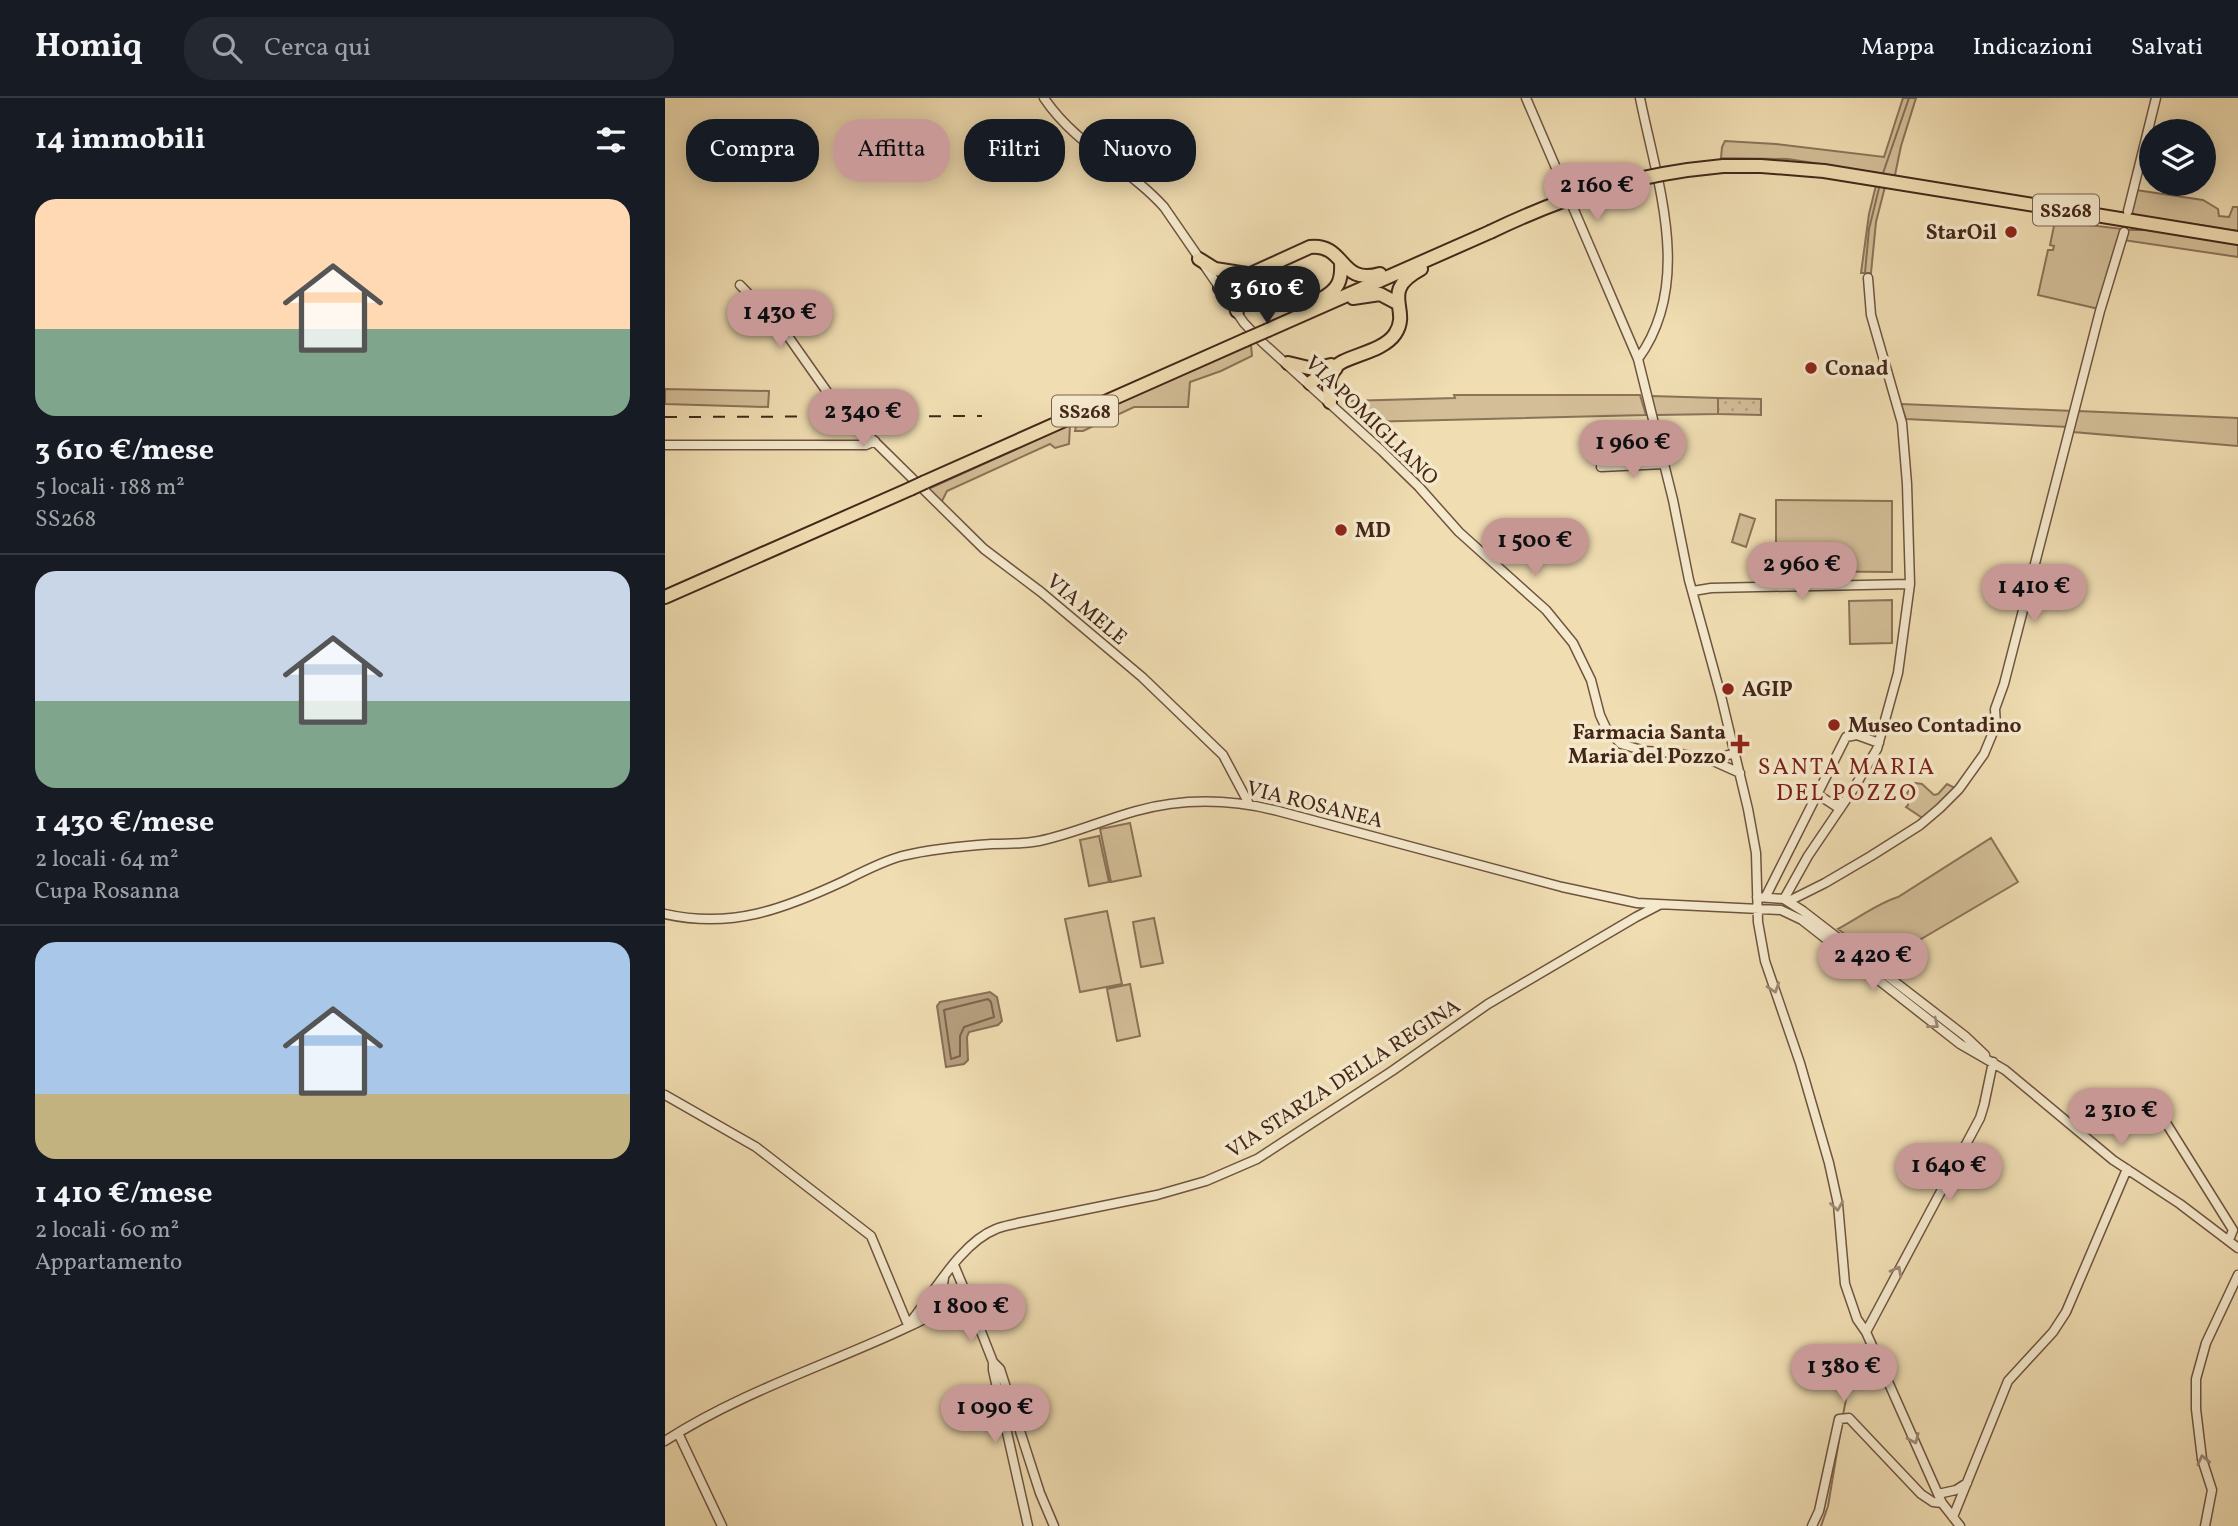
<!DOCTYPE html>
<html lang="it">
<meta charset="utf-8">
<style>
body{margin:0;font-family:Vollkorn,serif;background:#242831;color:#f1f3f6;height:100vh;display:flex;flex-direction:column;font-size:26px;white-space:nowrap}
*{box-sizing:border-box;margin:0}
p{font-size:23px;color:#9ea1a6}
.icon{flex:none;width:38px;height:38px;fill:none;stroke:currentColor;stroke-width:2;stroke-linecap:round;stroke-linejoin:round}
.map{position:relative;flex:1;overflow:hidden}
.details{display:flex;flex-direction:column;background:#171b24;width:665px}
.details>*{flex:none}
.banner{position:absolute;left:21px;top:21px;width:665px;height:63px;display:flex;gap:14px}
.controls{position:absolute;left:1474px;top:21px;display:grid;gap:14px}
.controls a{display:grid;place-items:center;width:77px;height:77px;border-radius:50%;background:#171b24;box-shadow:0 4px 18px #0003;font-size:35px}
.price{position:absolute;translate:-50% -60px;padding:0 16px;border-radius:24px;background:#c59692;color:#111;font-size:23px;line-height:46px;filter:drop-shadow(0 2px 4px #0008)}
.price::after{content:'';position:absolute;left:50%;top:42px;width:21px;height:16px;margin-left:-10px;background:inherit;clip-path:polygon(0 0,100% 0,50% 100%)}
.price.selected{background:#222;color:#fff}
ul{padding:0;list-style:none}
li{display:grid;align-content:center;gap:14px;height:371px;padding:0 35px}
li+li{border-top:2px solid #363941}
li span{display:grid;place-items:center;height:217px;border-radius:21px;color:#555}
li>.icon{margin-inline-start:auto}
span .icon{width:126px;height:126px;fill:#fffc;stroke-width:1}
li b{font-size:30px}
h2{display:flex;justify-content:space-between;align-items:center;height:84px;padding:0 35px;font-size:30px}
.tag{padding:0 24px;border-radius:28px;background:#171b24;box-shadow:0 4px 18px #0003;font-size:24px;line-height:63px}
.tag.selected{background:#c59692;color:#111}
header{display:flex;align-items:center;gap:42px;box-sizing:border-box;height:98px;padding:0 35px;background:#171b24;border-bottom:2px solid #363941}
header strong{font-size:33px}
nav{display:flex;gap:38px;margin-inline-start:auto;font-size:24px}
.search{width:490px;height:63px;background:#242831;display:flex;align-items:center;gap:18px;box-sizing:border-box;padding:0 24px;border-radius:28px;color:#9ea1a6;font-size:26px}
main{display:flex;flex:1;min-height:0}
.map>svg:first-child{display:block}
</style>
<header>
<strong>Homiq</strong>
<div class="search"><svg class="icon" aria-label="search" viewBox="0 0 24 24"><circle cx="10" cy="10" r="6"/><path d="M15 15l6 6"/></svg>Cerca qui</div>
<nav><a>Mappa</a><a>Indicazioni</a><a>Salvati</a></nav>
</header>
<main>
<section class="details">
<h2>14 immobili<svg class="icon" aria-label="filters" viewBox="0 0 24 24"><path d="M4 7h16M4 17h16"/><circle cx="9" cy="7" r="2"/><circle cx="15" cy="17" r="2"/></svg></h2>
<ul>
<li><span style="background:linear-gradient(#ffd9b3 60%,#7fa58c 0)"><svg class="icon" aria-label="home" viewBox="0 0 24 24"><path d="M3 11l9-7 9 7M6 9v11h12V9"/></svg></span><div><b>3 610 €/mese</b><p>5 locali · 188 m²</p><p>SS268</p></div></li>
<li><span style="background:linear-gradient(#c9d6e8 60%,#7fa58c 0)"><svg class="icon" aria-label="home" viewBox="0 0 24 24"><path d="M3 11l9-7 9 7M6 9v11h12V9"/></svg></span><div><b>1 430 €/mese</b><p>2 locali · 64 m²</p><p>Cupa Rosanna</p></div></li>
<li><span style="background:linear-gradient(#a9c7e8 70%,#c2b280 0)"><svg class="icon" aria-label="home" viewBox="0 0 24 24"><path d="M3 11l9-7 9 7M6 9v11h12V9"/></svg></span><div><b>1 410 €/mese</b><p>2 locali · 60 m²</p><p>Appartamento</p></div></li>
</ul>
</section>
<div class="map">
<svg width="1573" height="1428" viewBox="0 0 1573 1428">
<defs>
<pattern id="park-dots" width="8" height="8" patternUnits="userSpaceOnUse" patternTransform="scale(1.75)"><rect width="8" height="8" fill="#d3be98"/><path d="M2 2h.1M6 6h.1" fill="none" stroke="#b6a382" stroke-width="1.8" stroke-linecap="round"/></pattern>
</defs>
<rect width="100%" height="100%" fill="#f0ddb2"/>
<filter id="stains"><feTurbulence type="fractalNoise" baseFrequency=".00286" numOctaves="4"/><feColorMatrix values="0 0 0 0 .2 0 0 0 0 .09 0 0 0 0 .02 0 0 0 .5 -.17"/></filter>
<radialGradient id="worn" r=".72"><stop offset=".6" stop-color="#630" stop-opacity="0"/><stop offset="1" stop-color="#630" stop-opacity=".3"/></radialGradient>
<!-- grass -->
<path fill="#d3be98" stroke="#8c7258" stroke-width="2" d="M1238,0H1251L1236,48L1230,77H1223L1211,124L1206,175H1196L1204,116L1214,75L1123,61L1056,60L1057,49L1060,43L1111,46L1219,59Z
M1471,92L1538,102L1553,111L1554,118L1564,119L1568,109H1573V133L1464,116Z
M1390,123L1458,131L1434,211L1373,197L1383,152H1388L1389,148L1385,147Z
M1461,132H1492L1573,146V159L1458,142Z
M586,247L587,258L556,273L525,284L523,309H469L418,333H410L412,323Z
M0,291L104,293L103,309L0,306Z
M789,297H975L981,317L698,324L678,305L680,303L790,300Z
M986,298L1053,300V316L991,317Z
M1236,306L1408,313L1403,329L1241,321Z
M1413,313L1573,320V348L1408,334Z
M405,327L404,346L390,350L385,346L282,393L277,403H274L261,392Z
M1111,402L1227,403V474L1111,473Z
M1075,416L1090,421L1081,449L1067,444Z
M1227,502V545L1185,546L1184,503Z
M1250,685L1257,686L1269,697L1273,696L1282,686L1290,690L1259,721L1241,709L1243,707L1242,695Z
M465,725L476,778L446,784L435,731Z
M434,738L444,784L424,788L415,742Z
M1326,740L1353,784L1217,864L1173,831C1192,821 1213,805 1233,799Z
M442,813L457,886L415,894L400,821Z
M489,820L498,865L476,869L468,824Z
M465,886L475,938L452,943L442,891Z"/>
<!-- park -->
<path fill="url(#park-dots)" stroke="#8c7258" stroke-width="2" d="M1053,300L1096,301V317L1053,316Z"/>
<!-- water -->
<path fill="#b69f7e" stroke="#886f56" stroke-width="2" d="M325,894L332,899L337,923L333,927L304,934L302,939L303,962L299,966L281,969L272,908L275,904Z"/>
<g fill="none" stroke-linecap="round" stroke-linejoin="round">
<!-- shore -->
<path stroke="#7d624c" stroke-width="2" d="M323,901L326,904L329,919L299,929L295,938V958L286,961L279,912Z"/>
<!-- stream -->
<path stroke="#886f56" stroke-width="2" d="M1217,78L1244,0
M1200,175L1204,131L1215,86
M1178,1317L1191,1249
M1156,1428L1163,1408L1176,1330"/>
<defs>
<path id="minor" d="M379,0C412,49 461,67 499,109L579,225L597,244L717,353L754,389L794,434L881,512L908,545L926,582L935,617L941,630L956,646L980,653L1011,655L1046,662L1075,675
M861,0L973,261L1008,402L1024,482L1056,598L1083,711L1091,755L1093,824L1100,863L1135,965L1164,1065L1173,1106L1180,1186L1192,1221L1201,1234L1277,1405L1295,1428
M1463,113L1491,0
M75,187L120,234L170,305
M973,261C1029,184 992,85 975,0
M194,328L319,451L376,494L477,579L558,657L584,706
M0,347H201L210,343
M936,369L999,366
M1028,493L1046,490L1245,486
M1046,662L1070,655
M1152,696L1175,711
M1101,798L1181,639L1192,637L1214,645
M1092,799L1119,801L1138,813L1300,938L1320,957
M1119,801L1143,758L1189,690L1212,651L1233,575L1245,486L1242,386L1237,325L1206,217L1203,180
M1124,803L1160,785L1206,758L1255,727L1275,710L1294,691L1319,656L1331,627L1330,611L1339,586L1435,213L1459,134
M0,816C67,831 119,811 179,783C197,774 218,763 237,758C266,751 298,748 327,746C343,746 358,746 374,743C408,736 438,722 471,713C518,700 566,701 613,713L897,789L972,805L1116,812L1137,822L1295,946L1340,972L1448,1062L1515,1106L1573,1150
M0,997L91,1049L206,1138L243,1227
M1493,1012L1568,1132L1564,1142
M279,1180L276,1200L311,1218
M302,1198L328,1264V1272L363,1428
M243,1227C267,1198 295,1145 331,1131C338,1128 346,1127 353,1125L492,1097L541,1083L592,1061L727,973L823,906L971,819L994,807
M1201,1234L1315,1020L1319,1007L1328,964
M328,1264L335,1271L375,1395L389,1428
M13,1335L57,1428
M0,1343C94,1282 206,1255 302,1198L289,1167
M1273,1396L1291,1392L1302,1385
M1288,1419L1343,1283L1388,1234L1401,1214L1462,1071
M1147,1428L1154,1413L1174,1321L1184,1320L1256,1396L1268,1404L1277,1405
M1540,1428L1547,1392L1537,1361L1531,1311V1281L1541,1245L1573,1177"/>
<path id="highway" d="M1058,68H1096L1159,73L1573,140
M534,161L550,171L582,176
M555,190L645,149C681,145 674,188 715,176
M688,200L715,196L732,205
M656,201C673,192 677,183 676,165
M572,213L573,189L582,176
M603,232L825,134
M623,265L648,271L666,267
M645,285C655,278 666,271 677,264C693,256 720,251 730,236C747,211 713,194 756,171
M665,304C665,289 660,283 671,270
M260,384L580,242
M0,499L245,391"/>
</defs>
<!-- minor casing -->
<use href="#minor" stroke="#6f543f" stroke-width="11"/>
<!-- highway casing -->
<use href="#highway" stroke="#442619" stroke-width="16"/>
<!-- minor -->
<use href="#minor" stroke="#f5e9cd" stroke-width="8"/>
<!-- highway -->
<use href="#highway" stroke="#f0ddb2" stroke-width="12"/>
<!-- rail -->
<path stroke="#442619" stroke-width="2" stroke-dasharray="12 12" stroke-linecap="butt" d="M0,319L317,318"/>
<defs>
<path id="minor-bridge" d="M170,305L194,328"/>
<path id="highway-bridge" d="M825,134C904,96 970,76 1058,68
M580,242L603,232
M245,391L260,384"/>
</defs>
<!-- minor-bridge casing -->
<use href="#minor-bridge" stroke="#6f543f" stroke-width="11" stroke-linecap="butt"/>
<!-- highway-bridge casing -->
<use href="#highway-bridge" stroke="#442619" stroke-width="16" stroke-linecap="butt"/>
<!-- minor-bridge -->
<use href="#minor-bridge" stroke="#f5e9cd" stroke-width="8"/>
<!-- highway-bridge -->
<use href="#highway-bridge" stroke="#f0ddb2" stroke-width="12"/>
</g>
<!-- one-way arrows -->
<defs><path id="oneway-chevron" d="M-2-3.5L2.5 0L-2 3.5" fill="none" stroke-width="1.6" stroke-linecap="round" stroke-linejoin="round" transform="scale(1.75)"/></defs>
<g stroke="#9c8873">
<use href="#oneway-chevron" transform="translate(1109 890) rotate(72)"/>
<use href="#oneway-chevron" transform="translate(1269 926) rotate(38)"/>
<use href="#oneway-chevron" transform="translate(1172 1108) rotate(81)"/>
<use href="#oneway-chevron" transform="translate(1232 1173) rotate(-62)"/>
<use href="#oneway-chevron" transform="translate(1249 1341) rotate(66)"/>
<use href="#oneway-chevron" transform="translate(1538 1362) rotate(-102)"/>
</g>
<!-- markers -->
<g fill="#8f2418" stroke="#f5e9cd" stroke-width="2.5">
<circle cx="1346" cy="134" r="7"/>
<circle cx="1146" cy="270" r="7"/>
<circle cx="676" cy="432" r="7"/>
<circle cx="1063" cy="591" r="7"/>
<circle cx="1169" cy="627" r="7"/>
<path d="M1071.5 635.5h7v7h7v7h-7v7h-7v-7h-7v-7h7z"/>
</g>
<g text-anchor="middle" stroke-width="7" stroke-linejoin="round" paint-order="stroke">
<!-- shield labels -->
<g fill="#f5e9cd" stroke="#79604f" stroke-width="2">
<rect x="1368" y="96.5" width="66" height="31" rx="5"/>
<rect x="387" y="297.5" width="66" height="31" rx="5"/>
</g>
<g font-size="19" font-weight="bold" fill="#442619">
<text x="1401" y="119">SS268</text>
<text x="420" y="320">SS268</text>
</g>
<!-- poi labels -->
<g font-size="21" font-weight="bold" fill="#442619" stroke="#f5e9cd" text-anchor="start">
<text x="1332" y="141" text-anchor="end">StarOil</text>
<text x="1160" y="277">Conad</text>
<text x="690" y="439">MD</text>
<text x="1077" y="598">AGIP</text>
<text x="1183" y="634">Museo Contadino</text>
<text x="1061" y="641" text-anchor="end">Farmacia Santa<tspan x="1061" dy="24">Maria del Pozzo</tspan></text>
</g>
<!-- street labels -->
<g font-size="21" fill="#442619" stroke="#f5e9cd">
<text transform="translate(707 322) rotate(44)" y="7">VIA POMIGLIANO</text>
<text transform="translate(422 511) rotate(40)" y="7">VIA MELE</text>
<text transform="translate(650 706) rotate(14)" y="7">VIA ROSANEA</text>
<text transform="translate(678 980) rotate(-33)" y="7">VIA STARZA DELLA REGINA</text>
</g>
<!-- neighbourhood labels -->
<g font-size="23" letter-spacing="2" fill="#7a1f14" stroke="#f5e9cd">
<text x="1182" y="676">SANTA MARIA<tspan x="1182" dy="26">DEL POZZO</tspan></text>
</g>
</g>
<rect width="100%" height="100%" filter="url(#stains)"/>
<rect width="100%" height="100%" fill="url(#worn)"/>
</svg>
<div class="controls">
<a><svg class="icon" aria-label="layers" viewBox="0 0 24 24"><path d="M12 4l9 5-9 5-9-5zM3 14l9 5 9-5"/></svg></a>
</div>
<b class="price" style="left:932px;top:125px">2 160 €</b>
<b class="price selected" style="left:602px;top:228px">3 610 €</b>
<b class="price" style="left:115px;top:252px">1 430 €</b>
<b class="price" style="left:198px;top:351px">2 340 €</b>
<b class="price" style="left:968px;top:382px">1 960 €</b>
<b class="price" style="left:870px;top:480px">1 500 €</b>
<b class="price" style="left:1137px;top:504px">2 960 €</b>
<b class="price" style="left:1369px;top:526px">1 410 €</b>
<b class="price" style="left:1208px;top:895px">2 420 €</b>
<b class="price" style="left:1456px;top:1050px">2 310 €</b>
<b class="price" style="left:1284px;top:1105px">1 640 €</b>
<b class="price" style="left:306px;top:1246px">1 800 €</b>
<b class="price" style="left:1179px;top:1306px">1 380 €</b>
<b class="price" style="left:330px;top:1347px">1 090 €</b>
<div class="banner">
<a class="tag">Compra</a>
<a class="tag selected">Affitta</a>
<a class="tag">Filtri</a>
<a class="tag">Nuovo</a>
</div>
</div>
</main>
